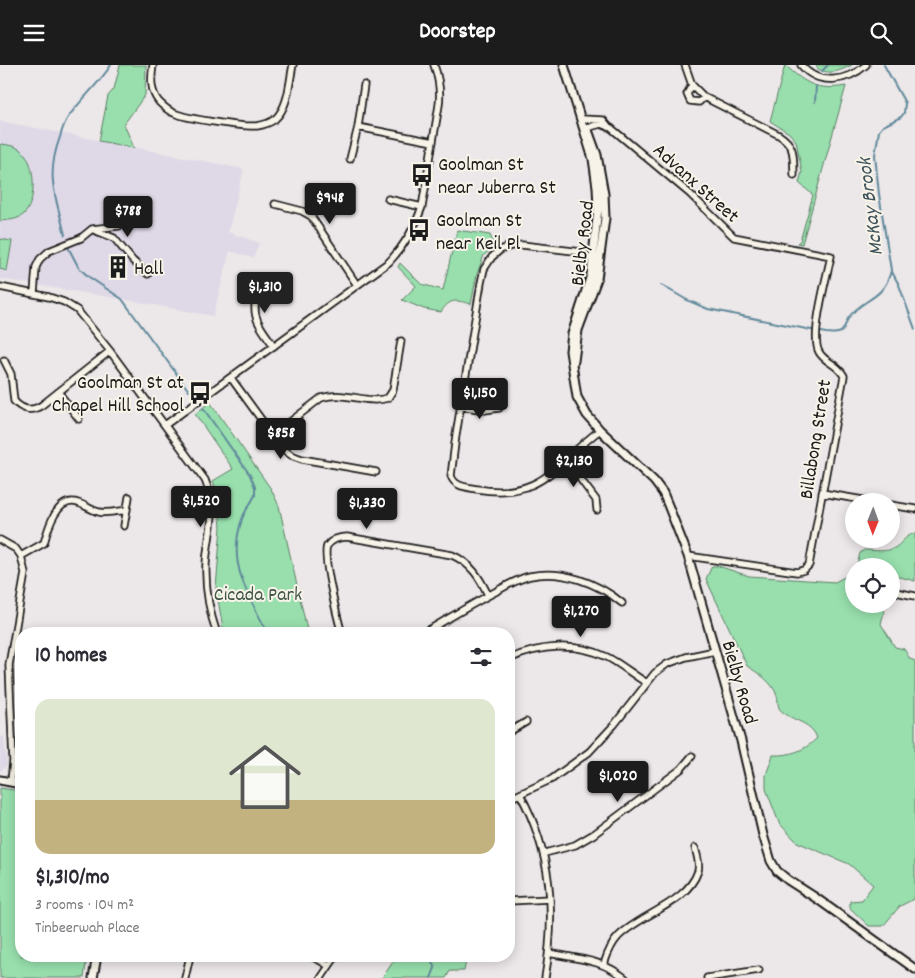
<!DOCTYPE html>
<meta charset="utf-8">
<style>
body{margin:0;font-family:Dekko,sans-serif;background:#f7f7f7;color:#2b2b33;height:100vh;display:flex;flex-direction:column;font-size:19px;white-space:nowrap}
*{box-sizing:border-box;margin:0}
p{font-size:16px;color:#7c7c81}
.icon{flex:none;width:28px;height:28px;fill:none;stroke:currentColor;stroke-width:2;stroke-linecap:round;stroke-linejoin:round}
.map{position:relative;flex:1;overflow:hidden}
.drawer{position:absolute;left:15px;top:562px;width:500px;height:335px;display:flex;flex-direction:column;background:#fff;border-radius:20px;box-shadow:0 2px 12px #0003}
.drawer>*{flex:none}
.needle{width:32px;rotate:181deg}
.fabs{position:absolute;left:845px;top:428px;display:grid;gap:10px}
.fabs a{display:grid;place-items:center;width:55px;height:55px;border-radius:50%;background:#fff;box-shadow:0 2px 12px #0003;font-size:25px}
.price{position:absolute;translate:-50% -42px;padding:0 11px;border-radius:5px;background:#1c1c1c;color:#fff;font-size:16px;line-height:32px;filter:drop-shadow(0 1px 2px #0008)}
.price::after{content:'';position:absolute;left:50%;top:30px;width:15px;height:11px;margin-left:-8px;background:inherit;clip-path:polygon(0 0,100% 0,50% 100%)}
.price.selected{background:#222;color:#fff}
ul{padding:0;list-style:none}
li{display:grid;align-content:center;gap:10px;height:265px;padding:0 20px}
li span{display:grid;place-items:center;height:155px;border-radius:15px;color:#555}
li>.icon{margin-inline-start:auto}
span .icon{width:90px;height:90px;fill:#fffc;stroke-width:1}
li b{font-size:21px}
h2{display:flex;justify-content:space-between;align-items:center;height:60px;padding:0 20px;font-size:21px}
header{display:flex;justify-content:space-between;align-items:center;height:65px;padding:0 20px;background:#1c1c1c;color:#fff;font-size:22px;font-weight:700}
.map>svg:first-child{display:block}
</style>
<header><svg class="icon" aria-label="menu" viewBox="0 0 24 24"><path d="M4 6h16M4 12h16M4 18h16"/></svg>Doorstep<svg class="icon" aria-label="search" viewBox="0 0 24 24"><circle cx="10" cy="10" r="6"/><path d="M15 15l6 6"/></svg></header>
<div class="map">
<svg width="915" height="913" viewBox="0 0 915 913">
<rect width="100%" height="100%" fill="#ece7e8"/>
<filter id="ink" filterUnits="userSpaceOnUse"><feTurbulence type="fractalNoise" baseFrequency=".02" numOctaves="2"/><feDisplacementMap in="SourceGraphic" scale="10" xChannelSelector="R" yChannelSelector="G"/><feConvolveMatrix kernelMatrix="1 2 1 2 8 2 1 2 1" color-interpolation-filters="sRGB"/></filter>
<g filter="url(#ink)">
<!-- built -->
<path fill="#dfd8e7" d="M0,56L244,104L228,167L259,178L253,193L230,186L213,251L122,234L0,214Z
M0,671L4,672L7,700L0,706Z"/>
<!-- green -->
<path fill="#98dfad" stroke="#5a7e64" d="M120,0H146L145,30L124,59L134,83L99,76L108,31L114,24Z
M785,0C806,19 817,26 846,21L802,179L797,178L800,176L813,130L799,118L802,107L796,76L789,68L770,56Z
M816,0H852C840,6 828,11 817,3Z
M1,79C9,80 17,81 23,87C36,99 37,138 23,150C17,155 8,155 0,156V80Z
M457,165L490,170L495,181L484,190L477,209L471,239C456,235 450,233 441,247L424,244L402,235L416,221L398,202L400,198L421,219L443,225Z
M0,174L12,176L7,206L0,204Z
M210,337L271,424L279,441L308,569H224L216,523L221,462L218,431L213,416L233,404L195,349Z
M915,468V516L900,512L891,513V501H857L860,488L864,485C874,485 887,488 896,482C903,477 906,470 915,468Z
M712,501H718L749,511L835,517L854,507V539H882L884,546L881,559L895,582L904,584L910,594L915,596V831L912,835L900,841L883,861H869L850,843V836L862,835L873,820L849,799L797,777L779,758L766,724V710L773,690C790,691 806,685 817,673C812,658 796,657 784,648C776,643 779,638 777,631C773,617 758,608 747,601L706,514Z
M0,723L21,726V891H87L84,913H0Z
M397,891H467L464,906H450L446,913H382Z"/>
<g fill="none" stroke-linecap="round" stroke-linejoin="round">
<!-- stream -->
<path stroke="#60899b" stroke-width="2" d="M884,0L905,38L904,48L901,52L883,61L879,66L875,90L879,129L891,205L899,220L915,264
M822,6L828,0
M815,37L816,21
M65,170C56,131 45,113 60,72C62,65 65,56 69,51C82,33 99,19 111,0
M69,184L79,203L89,212L122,234L189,326
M661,220L687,235L708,244L826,268C831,268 838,270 842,266C845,263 846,256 849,252C864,232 883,236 891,206
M203,343L250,410L255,422V430C251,439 245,445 242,454C231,487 238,511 254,541C258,550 263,560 269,569
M429,891L435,903L431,913"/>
<defs>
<path id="minor" d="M153,0C151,13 150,26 159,37C163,41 168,46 174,48C187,54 243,62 257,61C263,60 270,58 275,54C289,41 289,18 293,0
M685,0L692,20L704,32L779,70C796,81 793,91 794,110
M801,0C818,21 847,17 866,0
M692,20L687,29L690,36L699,37L704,32
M581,54L603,55L608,61
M358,62L433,77
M586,63L601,59L611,63L690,129L734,172L831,191C827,211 810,271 819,287C825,298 837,298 844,311L809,500L804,505L797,507L688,491
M350,94L358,62L364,20
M388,134L422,142
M275,139L302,146L311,151L357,220
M94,165L114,173L133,196L148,209
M592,195L582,187L522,180L511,181L500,185L492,192L484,204L481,218L456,370L451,411C455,422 466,422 477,424C544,435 554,399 600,365
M260,215C251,250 253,252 274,281
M0,222L49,232L64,237L77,245L110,286L205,415C219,448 208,466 206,499C205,523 209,546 217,569
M34,229L36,202L40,194L49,186L81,173L92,164L119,161
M4,295L11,309L14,336C22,345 32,347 42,340L110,286
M231,313L282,383L291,390L302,394L376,407
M58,327L79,354
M460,341L485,345L499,343
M165,360L389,197C404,181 415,163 422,142L439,40C441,25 439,14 434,0
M273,370L321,333C347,325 365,340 388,333L393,325L401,276
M566,395L596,435L597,445
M822,428L869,436
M891,440L915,444
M124,461L129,432
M0,475L16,484L21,491L25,508L9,600L13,696L11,717
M21,491L44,478C48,463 57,431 78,438C85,440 91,445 99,447C108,449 118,446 127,445
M891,526L915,531
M342,569C338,555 322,491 327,481C332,474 339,472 347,472L452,490C471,498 480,513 488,530
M422,569C446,555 470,540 495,527C506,521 517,514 530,511C562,504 598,518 622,538
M509,594C540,580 576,577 607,592C621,599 633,610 647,618
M509,667L526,657
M520,729C552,788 556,848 545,913
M509,734L552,714L589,687L614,660L655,608L667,599L686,592L715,586
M545,788L575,780L594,769L681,704L692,691
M509,836L550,834
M549,888C578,894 601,894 625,913
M310,891L319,895L329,901
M604,899C607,890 611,879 618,872C640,849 687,839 698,806C700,798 697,790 695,783
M185,913L190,891
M321,913L336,891
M707,913L759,905"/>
<path id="tertiary" d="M564,0L593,94L597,122L598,143L591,210L572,269L570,286L577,332L587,350L600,365L654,416L663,428L668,440L688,491L741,676L763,770L771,796L777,806L788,815L816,833L915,904
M574,296L578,265L597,214L605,153L604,129L597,90L589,68
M0,715L21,719
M93,913L97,891"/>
</defs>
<!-- minor casing -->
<use href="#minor" stroke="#1c1c1c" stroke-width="9"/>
<!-- tertiary casing -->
<use href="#tertiary" stroke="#1c1c1c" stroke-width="11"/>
<!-- minor -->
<use href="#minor" stroke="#f7f3e8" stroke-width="5.5"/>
<!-- tertiary -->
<use href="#tertiary" stroke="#f7f3e8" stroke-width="7"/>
</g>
</g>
<!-- icons -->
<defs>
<symbol id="bus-bare" viewBox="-9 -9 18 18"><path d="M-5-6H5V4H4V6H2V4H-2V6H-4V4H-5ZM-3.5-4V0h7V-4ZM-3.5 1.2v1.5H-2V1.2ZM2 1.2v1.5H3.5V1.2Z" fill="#1c1c1c" stroke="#f7f3e8" stroke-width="2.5" paint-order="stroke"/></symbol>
<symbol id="building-bare" viewBox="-9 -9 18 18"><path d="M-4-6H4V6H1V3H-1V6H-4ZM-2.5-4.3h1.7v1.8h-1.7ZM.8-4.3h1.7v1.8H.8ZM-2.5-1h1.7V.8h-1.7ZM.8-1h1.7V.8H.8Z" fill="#1c1c1c" stroke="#f7f3e8" stroke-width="2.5" paint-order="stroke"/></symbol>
</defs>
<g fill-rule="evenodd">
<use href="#bus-bare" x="406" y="94" width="32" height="32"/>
<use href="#bus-bare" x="403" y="149" width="32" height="32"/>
<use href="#building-bare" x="102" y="186" width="32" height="32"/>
<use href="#bus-bare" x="184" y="312" width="32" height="32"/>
</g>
<g text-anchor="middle" stroke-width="4" stroke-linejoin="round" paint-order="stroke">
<!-- poi labels -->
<g font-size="20" fill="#1c1c1c" stroke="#f7f3e8" text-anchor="start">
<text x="438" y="105">Goolman St<tspan x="438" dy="23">near Juberra St</tspan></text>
<text x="436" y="161">Goolman St<tspan x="436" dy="23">near Keil Pl</tspan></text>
<text x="134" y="209">Hall</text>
<text x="184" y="323" text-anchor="end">Goolman St at<tspan x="184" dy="23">Chapel Hill School</tspan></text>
</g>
<!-- street labels -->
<g font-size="20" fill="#1c1c1c" stroke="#f7f3e8">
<text transform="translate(697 117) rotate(42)" y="7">Advanx Street</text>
<text transform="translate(581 178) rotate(-83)" y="7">Bielby Road</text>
<text transform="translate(814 374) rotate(-81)" y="7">Billabong Street</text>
<text transform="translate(741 617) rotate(74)" y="7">Bielby Road</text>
</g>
<!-- park labels -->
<g font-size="20" fill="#415648" stroke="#f7f3e8">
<text x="258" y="535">Cicada Park</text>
</g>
<!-- water labels -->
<g font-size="21" font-style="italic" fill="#3e535c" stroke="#f7f3e8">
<text transform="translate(869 142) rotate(-97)" y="7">McKay Brook</text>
</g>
</g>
</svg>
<div class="fabs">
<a><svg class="needle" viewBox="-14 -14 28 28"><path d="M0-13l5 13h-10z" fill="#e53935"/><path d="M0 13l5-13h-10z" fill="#7c7c81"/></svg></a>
<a><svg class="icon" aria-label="locate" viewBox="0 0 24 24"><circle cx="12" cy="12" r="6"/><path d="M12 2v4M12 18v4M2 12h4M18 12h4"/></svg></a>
</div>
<b class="price" style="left:330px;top:160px">$948</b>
<b class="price" style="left:128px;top:173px">$788</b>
<b class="price selected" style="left:265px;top:249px">$1,310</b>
<b class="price" style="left:480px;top:355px">$1,150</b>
<b class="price" style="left:281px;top:395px">$858</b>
<b class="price" style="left:574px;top:423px">$2,130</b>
<b class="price" style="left:201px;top:463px">$1,520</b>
<b class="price" style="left:367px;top:465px">$1,330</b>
<b class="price" style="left:581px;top:573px">$1,270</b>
<b class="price" style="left:618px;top:738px">$1,020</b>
<section class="drawer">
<h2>10 homes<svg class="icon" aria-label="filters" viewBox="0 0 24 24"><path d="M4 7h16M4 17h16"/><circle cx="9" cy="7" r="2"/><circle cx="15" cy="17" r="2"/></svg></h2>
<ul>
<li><span style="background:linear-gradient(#dfe7d0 65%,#c2b280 0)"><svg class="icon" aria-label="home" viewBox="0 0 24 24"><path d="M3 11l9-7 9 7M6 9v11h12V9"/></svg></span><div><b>$1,310/mo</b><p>3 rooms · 104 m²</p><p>Tinbeerwah Place</p></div></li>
</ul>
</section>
</div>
